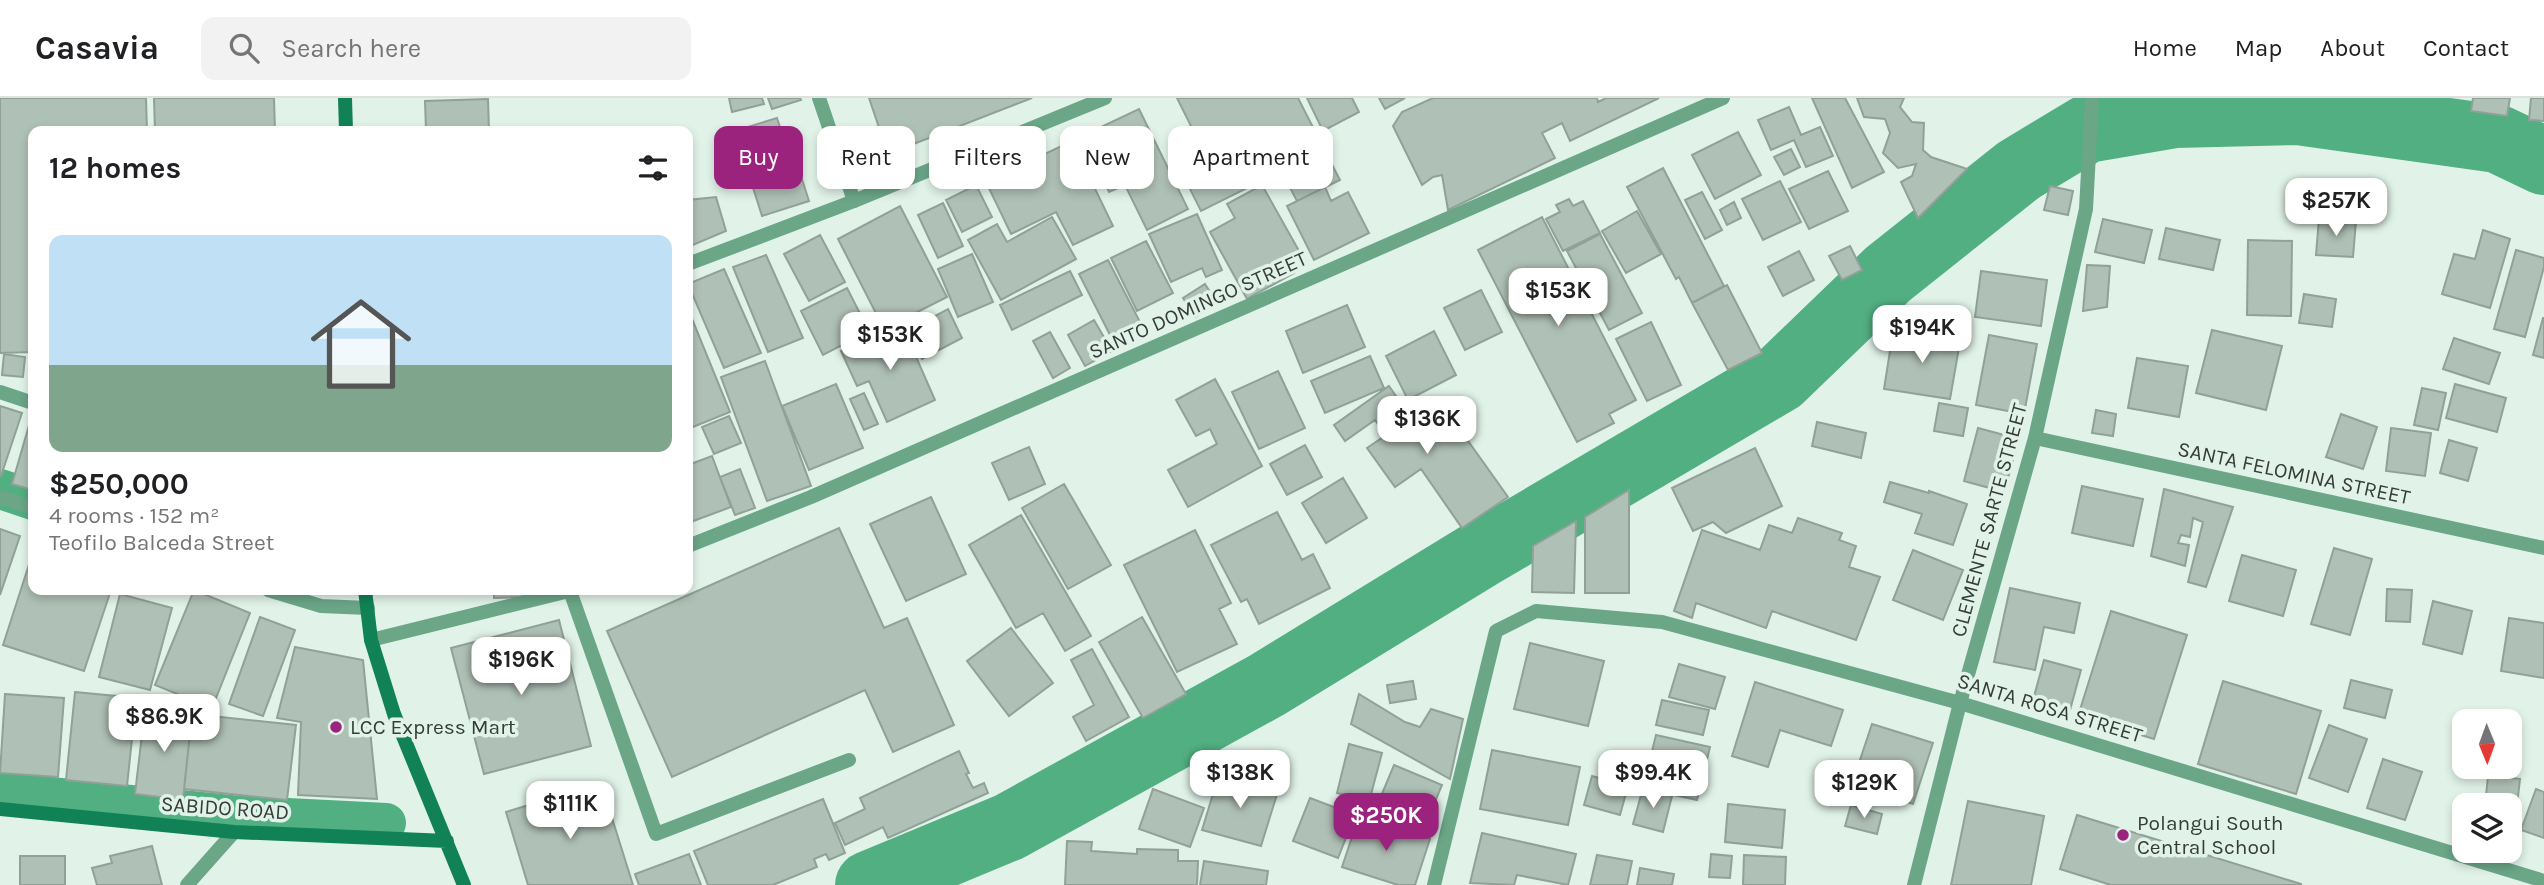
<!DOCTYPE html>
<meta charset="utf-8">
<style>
body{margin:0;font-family:Karla,sans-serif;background:#f2f2f2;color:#202124;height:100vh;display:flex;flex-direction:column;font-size:26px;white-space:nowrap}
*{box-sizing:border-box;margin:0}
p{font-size:23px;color:#757577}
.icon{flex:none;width:38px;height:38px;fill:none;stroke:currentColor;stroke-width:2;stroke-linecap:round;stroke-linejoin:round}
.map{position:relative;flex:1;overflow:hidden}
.sheet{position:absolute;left:28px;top:28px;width:665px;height:469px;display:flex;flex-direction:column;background:#fff;border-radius:14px;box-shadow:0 4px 10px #0003}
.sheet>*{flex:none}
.banner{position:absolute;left:714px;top:28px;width:665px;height:63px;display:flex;gap:14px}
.needle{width:46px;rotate:179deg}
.tools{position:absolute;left:2452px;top:611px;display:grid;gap:14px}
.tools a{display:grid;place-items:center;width:70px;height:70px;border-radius:14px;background:#fff;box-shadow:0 4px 10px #0003;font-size:35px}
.price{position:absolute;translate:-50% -60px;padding:0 16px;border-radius:14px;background:#fff;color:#222;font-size:23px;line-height:46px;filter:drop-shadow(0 2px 4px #0008)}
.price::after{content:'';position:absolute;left:50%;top:42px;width:21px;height:16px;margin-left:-10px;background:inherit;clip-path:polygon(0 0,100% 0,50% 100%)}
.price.selected{background:#9b237d;color:#fff}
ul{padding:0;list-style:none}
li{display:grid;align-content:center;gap:14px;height:371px;padding:0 21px}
li span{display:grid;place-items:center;height:217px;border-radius:14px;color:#555}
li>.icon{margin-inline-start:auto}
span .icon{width:126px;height:126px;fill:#fffc;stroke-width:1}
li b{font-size:30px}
h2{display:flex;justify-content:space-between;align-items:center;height:84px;padding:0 21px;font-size:30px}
.chip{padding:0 24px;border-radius:14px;background:#fff;box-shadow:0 4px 10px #0003;font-size:24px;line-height:63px}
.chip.selected{background:#9b237d;color:#fff}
header{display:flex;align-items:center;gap:42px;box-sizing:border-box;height:98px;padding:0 35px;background:#fff;border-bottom:2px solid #e0e0e0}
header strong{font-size:33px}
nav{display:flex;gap:38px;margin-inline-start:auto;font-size:24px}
.search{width:490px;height:63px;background:#f2f2f2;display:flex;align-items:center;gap:18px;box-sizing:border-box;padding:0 24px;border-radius:14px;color:#757577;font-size:26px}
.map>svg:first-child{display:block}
</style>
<header>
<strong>Casavia</strong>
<div class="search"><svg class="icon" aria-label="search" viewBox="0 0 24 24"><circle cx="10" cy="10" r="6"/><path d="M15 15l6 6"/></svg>Search here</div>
<nav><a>Home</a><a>Map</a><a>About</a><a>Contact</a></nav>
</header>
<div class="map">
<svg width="2544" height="787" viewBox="0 0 2544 787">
<rect width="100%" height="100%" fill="#e1f3e9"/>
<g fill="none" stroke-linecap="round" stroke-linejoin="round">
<!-- canal -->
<path stroke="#52af82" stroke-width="40" d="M0,391L33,402
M0,694L231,717L386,725"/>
<!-- river -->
<path stroke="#52af82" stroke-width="68" d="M869,787L1009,729L1267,587L1481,456L1779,281L1888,176L2019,72L2087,31L2175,16L2298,13L2498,41L2544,63"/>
</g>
<!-- building -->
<path fill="#afc0b6" stroke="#90a197" stroke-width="2" d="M0,0H146L147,33H33V254L0,255Z
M154,0H274L275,33H155Z
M729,0H762L764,6L732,14Z
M768,0H800L801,2L772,11Z
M869,0H1032L888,56Z
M1177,0H1298L1340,82L1297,103L1286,82L1272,89L1267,80L1201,113L1174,59L1200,46Z
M1307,0H1352L1359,14L1323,33Z
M1379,0H1405L1385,11Z
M1433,0H1597L1598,4L1606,0H1659L1570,43L1562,25L1542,35L1555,60L1448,112L1442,77L1433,79L1422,87L1393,28L1402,14Z
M1812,0H1845L1884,74L1852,90Z
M1857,0H1904L1900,9L1912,24L1924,25L1923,52L1931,59L1967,71L1918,120L1901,84L1912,78L1916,66L1898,70L1883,55L1890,35L1885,21L1864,19Z
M2473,0H2510L2507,18L2471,13Z
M2531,0H2544V23L2529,22Z
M488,1L489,33H426L425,3Z
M1789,9L1801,37L1820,29L1833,58L1806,69L1794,42L1771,52L1758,22Z
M1139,11L1188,111L1147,132L1125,87L1109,94L1082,38Z
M777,20L789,57L761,65L767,85L800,75L809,103L762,118L735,33Z
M1738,34L1761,77L1715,101L1692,57Z
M1072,43L1113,128L1073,147L1056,114L1011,136L986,84Z
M1791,51L1800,69L1784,77L1774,59Z
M1663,70L1724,188L1692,205L1679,179L1676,181L1627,89Z
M1828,73L1848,113L1809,131L1789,91Z
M1780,83L1801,124L1763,142L1742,101Z
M976,87L992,119L962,134L946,102Z
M1262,87L1303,160L1290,167L1294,175L1247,201L1210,134L1235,120L1227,106Z
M2050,88L2073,93L2068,117L2044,112Z
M1325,89L1331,103L1348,94L1369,135L1314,162L1287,108Z
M1702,94L1722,132L1705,141L1685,102Z
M716,99L726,133L688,149V102Z
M1569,101L1573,108L1583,103L1600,135L1563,153L1546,121L1560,114L1556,107Z
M1734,104L1741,120L1727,127L1720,112Z
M943,105L963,148L938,160L918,117Z
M900,108L947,199L884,231L838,141Z
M1637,113L1661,156L1626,175L1602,133Z
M1197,116L1222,172L1206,179L1202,170L1171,184L1149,136Z
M1052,119L1076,161L1001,202L968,142L997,126L1007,144Z
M1542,119L1636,302L1609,316L1614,325L1577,344L1478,152Z
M2319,120L2356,123L2353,159L2316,157Z
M2103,121L2152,132L2144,165L2095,154Z
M2166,130L2220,142L2213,172L2159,161Z
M2483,132L2510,141L2490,210L2442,196L2454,156L2475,161Z
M1600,136L1642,215L1609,232L1567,153Z
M820,137L845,184L809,203L784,156Z
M2248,142L2292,143L2291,218L2247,217Z
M1146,143L1173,195L1137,213L1111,160Z
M1850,148L1862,172L1842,182L1829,158Z
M2516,152L2544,160V169L2525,239L2494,231Z
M1799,153L1814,182L1783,198L1768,169Z
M972,156L993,204L958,219L938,171Z
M766,157L803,240L768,254L733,169Z
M1108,162L1141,226L1112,241L1079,176Z
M2087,167L2110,168L2107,209L2083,213Z
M724,171L761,255L724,270L688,186Z
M1070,173L1082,197L1012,232L1000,207Z
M1981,173L2047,182L2041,228L1975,219Z
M1205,186L1217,205L1195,219L1183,200Z
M1727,187L1762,255L1728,272L1692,205Z
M847,190L869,233L823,257L801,213Z
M1481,192L1502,234L1465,252L1444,210Z
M2304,196L2336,201L2332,229L2299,225Z
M1347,207L1365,249L1303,275L1286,233Z
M688,211L730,314L688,331Z
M948,211L962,240L922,261L907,233Z
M2543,220H2544V260L2533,257Z
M1094,222L1112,253L1085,268L1068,237Z
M1651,224L1681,287L1647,303L1616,241Z
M902,227L935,302L887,324L869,283L857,288L841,253Z
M2212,232L2282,248L2266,312L2196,295Z
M1434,233L1456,277L1408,302L1386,258Z
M1050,234L1070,270L1053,280L1033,243Z
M1893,234L1960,244L1950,301L1884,291Z
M1989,237L2037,246L2024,316L1976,307Z
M2454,240L2500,255L2489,286L2443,271Z
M4,256L25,259L23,279L2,277Z
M1370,258L1384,290L1325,315L1311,283Z
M2137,260L2188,268L2179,319L2128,310Z
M765,263L811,388L767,403L721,279Z
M1278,273L1305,330L1259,351L1232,294Z
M1215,281L1262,368L1188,409L1168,372L1217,346L1210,331L1196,338L1176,302Z
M836,286L863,350L809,372L782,308Z
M2455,286L2506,300L2497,334L2446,320Z
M1389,288L1424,338L1451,319L1508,399L1462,430L1421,371L1395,389L1367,350L1386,337L1375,322L1345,343L1334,327Z
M2422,290L2446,295L2438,332L2414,327Z
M864,295L878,326L864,332L850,301Z
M1939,305L1968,310L1963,338L1934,333Z
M0,308L22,315L1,378L0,377Z
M2096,312L2116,316L2113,338L2092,335Z
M2341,316L2377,329L2363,371L2326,359Z
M32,317L33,318V392L12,386Z
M729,318L741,345L714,356L702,329Z
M1817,324L1866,335L1861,360L1812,348Z
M1978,330L2019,341L2004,394L1964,383Z
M2391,330L2431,335L2425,378L2386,373Z
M2449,342L2477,350L2468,383L2440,375Z
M1305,347L1322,379L1287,397L1270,366Z
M1029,349L1045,386L1009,402L992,365Z
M1755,350L1782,408L1726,435L1713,424L1693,433L1672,390Z
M712,358L731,409L688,425V367Z
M740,371L755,410L735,417L720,379Z
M1343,380L1367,420L1326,445L1302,405Z
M1890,384L1929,395V393L1967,406L1953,447L1915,435L1922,416L1884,404Z
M1064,386L1111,467L1068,491L1022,410Z
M2082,388L2143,401L2133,448L2072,435Z
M2164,391L2233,409L2206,489L2188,484L2203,424L2193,420L2190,439L2181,437L2178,445L2189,447L2185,468L2151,458Z
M1629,392V495H1585V419Z
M931,399L966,476L906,503L870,426Z
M1277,414L1302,462L1313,456L1330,490L1259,526L1247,501L1241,504L1211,447Z
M1021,417L1091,538L1065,553L1043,515L1016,530L969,447Z
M1798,420L1842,435L1839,442L1856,448L1849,469L1880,479L1856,542L1772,513L1766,530L1696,505L1692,520L1674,513L1702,432L1760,452L1769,427L1792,435Z
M1576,423L1574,495L1532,494L1533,448Z
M839,430L884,530L907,520L954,627L893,654L865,592L672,679L607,533Z
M0,431L20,438L0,497Z
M1195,432L1231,505L1219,511L1237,546L1177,574L1124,467Z
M2334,450L2372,461L2350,537L2311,526Z
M1913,452L1963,472L1943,522L1893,502Z
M33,454V492H111L84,573L3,547Z
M2242,457L2296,472L2283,518L2229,503Z
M2010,490L2080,505L2074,535L2044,529L2035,572L1994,564Z
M2387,491L2412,492L2410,524L2386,523Z
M194,492L250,515L212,610L155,587Z
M494,492H522V499L494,500Z
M120,496L172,510L150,592L99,579Z
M2433,503L2472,513L2462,556L2423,546Z
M2111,513L2187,537L2154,641L2078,618Z
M260,519L295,532L263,618L229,606Z
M1142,519L1186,596L1143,620L1099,544Z
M2509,520L2544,525V580L2501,573Z
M559,522L591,648L484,676L451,550Z
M1011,530L1053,585L1009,618L967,563Z
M1530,545L1604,563L1588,628L1514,611Z
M295,549L363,562L377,701L298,697L301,624L277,620Z
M1092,551L1129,619L1086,643L1073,619L1094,607L1071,562Z
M2044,562L2081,572L2070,612L2033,602Z
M1679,566L1725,579L1715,611L1669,599Z
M2351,582L2392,592L2385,620L2344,610Z
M1413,583L1416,601L1390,605L1387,587Z
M2223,583L2321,613L2296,696L2198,666Z
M1755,584L1843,612L1831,648L1780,632L1768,669L1732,658Z
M75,594L116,598L114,619L134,622L127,688L66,682Z
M5,596L64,600L58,679L0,675Z
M1359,596L1405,624L1420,629L1431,611L1463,621L1450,681L1351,626Z
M1662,602L1709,612L1703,637L1656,627Z
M145,611L192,616L183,702L135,696Z
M192,616L296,627L287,702L184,691Z
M1872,626L1933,645L1913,706L1852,686Z
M2329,627L2367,641L2348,694L2309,680Z
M1656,637L1710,649L1697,702L1643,690Z
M1349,646L1382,655L1369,704L1337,695Z
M1492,652L1580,669L1568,727L1480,711Z
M959,653L969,675L966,676L973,690L984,685L988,695L888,740L883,729L845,747L835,725L865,711L860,700Z
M2383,661L2422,674L2405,722L2367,710Z
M1394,667L1442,687L1424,730L1376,710Z
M1219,676L1278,693L1261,748L1202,732Z
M1592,678L1628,688L1620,717L1584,707Z
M2488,678L2520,681L2516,717L2510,716V707H2485Z
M601,685L633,787H528L506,714Z
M1643,690L1672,698L1663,734L1633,726Z
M1153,691L1204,710L1190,749L1139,731Z
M2536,691L2544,694V740L2521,732Z
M1310,700L1355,717L1338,760L1293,743Z
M823,701L845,755L829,762L826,756L814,761L817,769L773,787H708L694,753Z
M1968,703L2044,718L2031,787H1951Z
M1728,706L1785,712L1782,750L1725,744Z
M1851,707L1882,716L1877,736L1845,728Z
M2077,717L2301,786V787H2111L2060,771Z
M1359,718L1430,741L1415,787H1398L1342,769Z
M1482,735L1576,756L1568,787L1517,777L1514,787L1470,785Z
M1067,743L1092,744L1091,753L1137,756V751L1178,752V763H1198L1197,787H1065Z
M152,748L162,787H97L92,770L112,765L110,758Z
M689,756L701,787H639L635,776Z
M1711,756L1732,758L1730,780L1709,779Z
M1597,757L1632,763L1627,787H1590Z
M1744,757L1786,759L1785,787H1743Z
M20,758H65V787H20Z
M1204,763L1268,773L1266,787H1200Z
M1640,770L1674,776L1672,787H1637Z"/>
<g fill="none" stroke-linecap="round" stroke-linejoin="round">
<!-- service -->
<path stroke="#6ba687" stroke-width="14" d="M819,0L854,103
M0,294L33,305"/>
<!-- minor -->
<path stroke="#6ba687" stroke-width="14" d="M688,166L854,103L1105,0
M2035,340L2544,450
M0,399L33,410
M688,448L811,399L1723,0
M268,492L321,508L368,510
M570,493L656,736L849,662
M371,542L573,492
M1434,787L1496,533L1536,513L1662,524L1960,605L2544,783
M1914,787L1960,605L2035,340L2086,111L2092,0"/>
<!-- tertiary -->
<path stroke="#6ba687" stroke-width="14" d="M187,787L234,734"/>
<!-- secondary -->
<path stroke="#118256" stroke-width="14" d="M345,0L346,33
M365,492L371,542L394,616L464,787
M0,711L234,734L447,743"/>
</g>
<!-- markers -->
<g fill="#9b237d" stroke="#e1f3e9" stroke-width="2.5">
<circle cx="336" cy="629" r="7"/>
<circle cx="2123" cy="737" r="7"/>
</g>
<g text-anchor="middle" stroke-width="7" stroke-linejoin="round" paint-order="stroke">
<!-- street labels -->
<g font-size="21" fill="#363d39" stroke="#e1f3e9">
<text transform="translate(1198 207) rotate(-24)" y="7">SANTO DOMINGO STREET</text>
<text transform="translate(2294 375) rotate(12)" y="7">SANTA FELOMINA STREET</text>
<text transform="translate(1989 422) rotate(-75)" y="7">CLEMENTE SARTE STREET</text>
<text transform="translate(2050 610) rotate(17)" y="7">SANTA ROSA STREET</text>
<text transform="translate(225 710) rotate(4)" y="7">SABIDO ROAD</text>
</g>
<!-- poi labels -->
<g font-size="21" fill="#363d39" stroke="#e1f3e9" text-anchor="start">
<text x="350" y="636">LCC Express Mart</text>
<text x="2137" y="732">Polangui South<tspan x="2137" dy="24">Central School</tspan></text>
</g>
</g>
</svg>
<div class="tools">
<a><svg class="needle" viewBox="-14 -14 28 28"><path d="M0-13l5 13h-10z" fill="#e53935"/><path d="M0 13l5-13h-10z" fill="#757577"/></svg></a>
<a><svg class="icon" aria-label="layers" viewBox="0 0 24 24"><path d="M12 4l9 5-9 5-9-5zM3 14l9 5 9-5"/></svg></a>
</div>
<b class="price" style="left:2336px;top:140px">$257K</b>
<b class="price" style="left:1558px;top:230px">$153K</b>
<b class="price" style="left:1922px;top:267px">$194K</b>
<b class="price" style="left:890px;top:274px">$153K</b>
<b class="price" style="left:1427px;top:358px">$136K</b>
<b class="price" style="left:521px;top:599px">$196K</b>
<b class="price" style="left:164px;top:656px">$86.9K</b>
<b class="price" style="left:1240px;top:712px">$138K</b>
<b class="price" style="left:1653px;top:712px">$99.4K</b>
<b class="price" style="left:1864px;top:722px">$129K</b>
<b class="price" style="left:570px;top:743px">$111K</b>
<b class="price selected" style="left:1386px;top:755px">$250K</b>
<div class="banner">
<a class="chip selected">Buy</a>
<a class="chip">Rent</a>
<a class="chip">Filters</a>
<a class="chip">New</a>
<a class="chip">Apartment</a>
</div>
<section class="sheet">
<h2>12 homes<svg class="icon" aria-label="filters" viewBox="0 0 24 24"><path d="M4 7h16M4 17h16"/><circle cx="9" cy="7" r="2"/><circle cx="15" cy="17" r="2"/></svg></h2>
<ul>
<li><span style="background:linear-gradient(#bfe0f5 60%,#7fa58c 0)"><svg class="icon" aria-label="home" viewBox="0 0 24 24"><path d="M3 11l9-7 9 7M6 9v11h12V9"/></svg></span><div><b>$250,000</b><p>4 rooms · 152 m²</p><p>Teofilo Balceda Street</p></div></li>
</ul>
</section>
</div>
